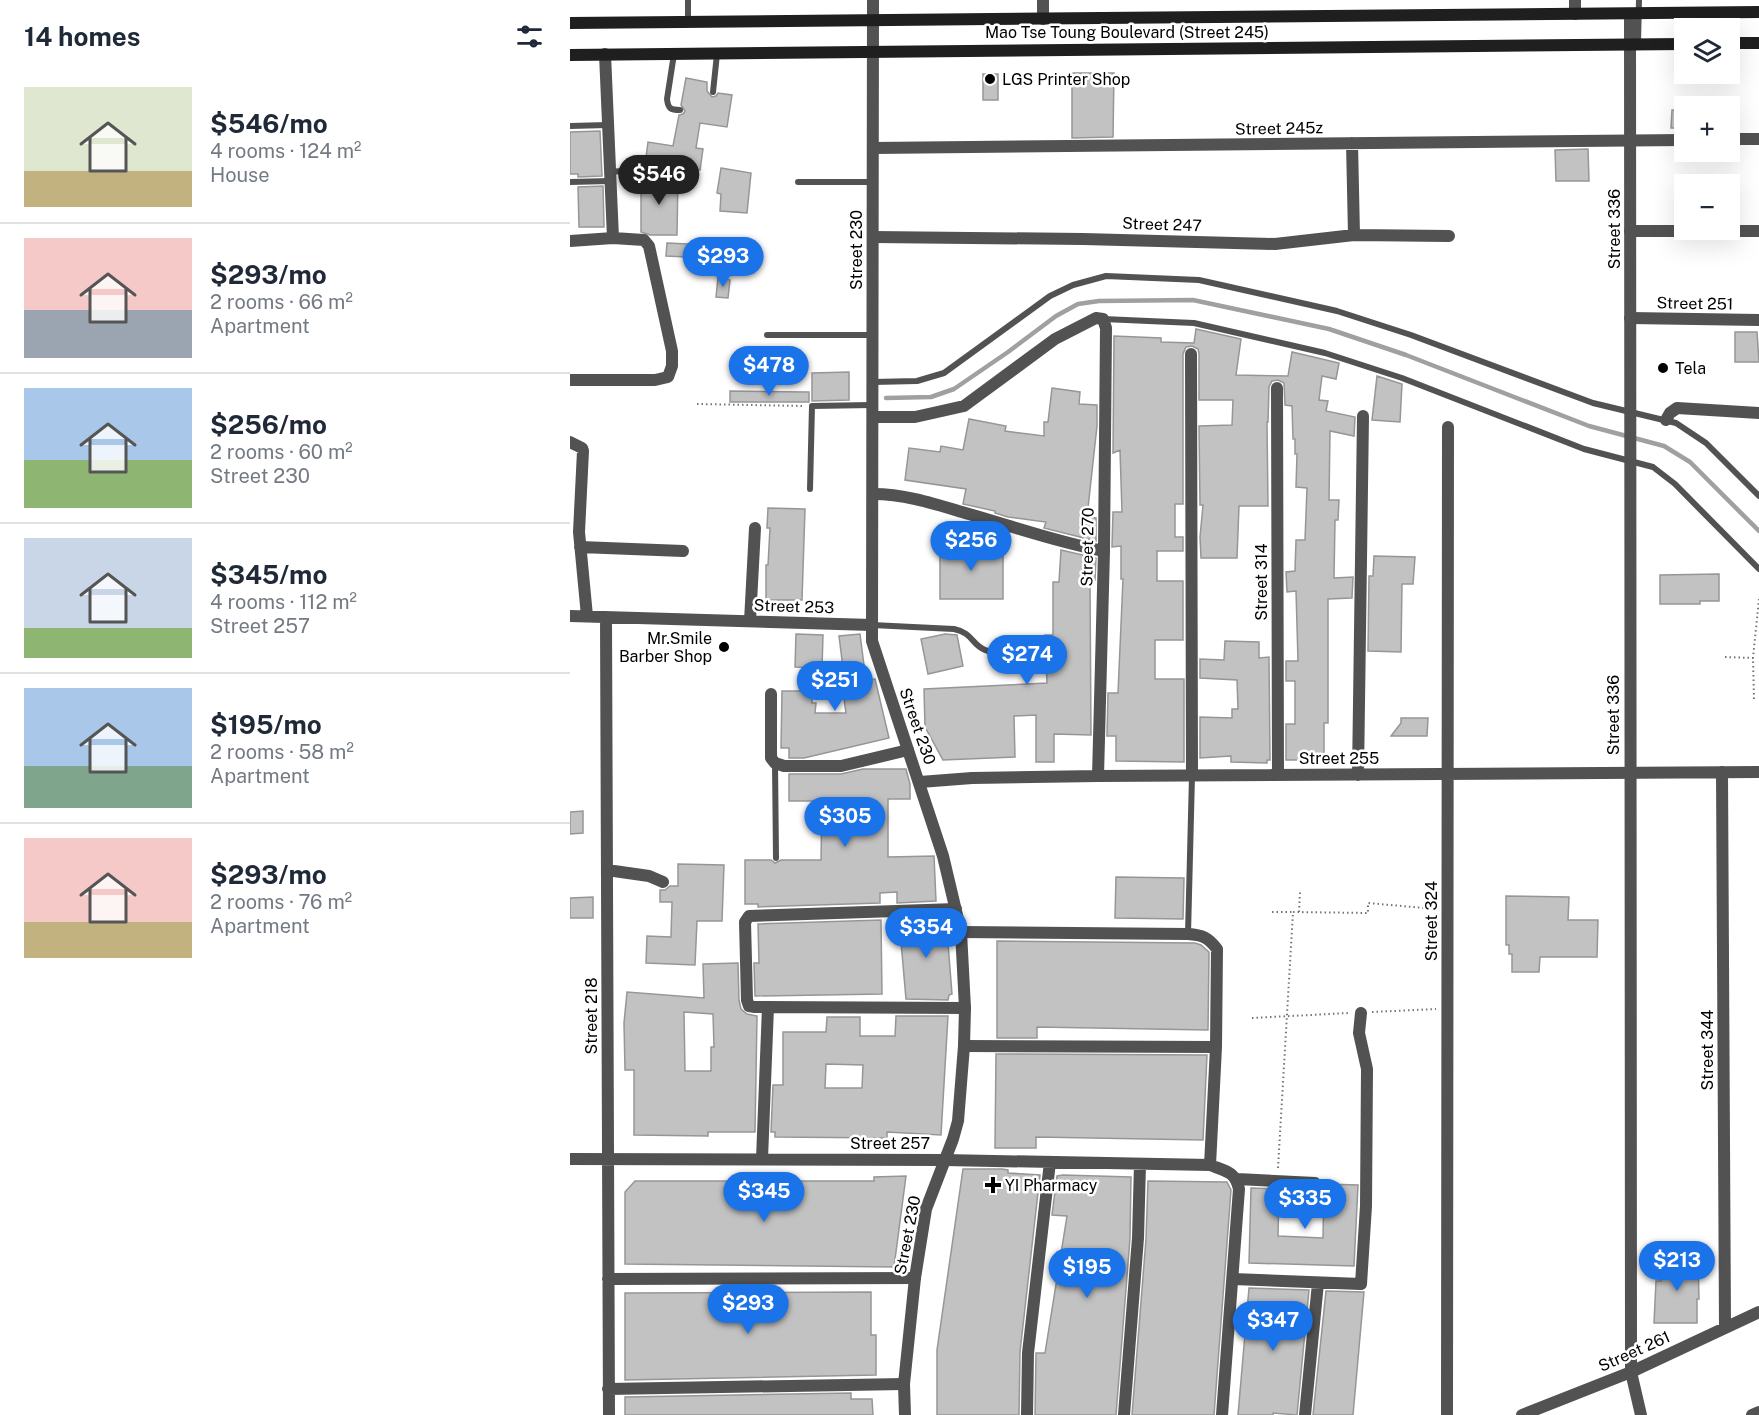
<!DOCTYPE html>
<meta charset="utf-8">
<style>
body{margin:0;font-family:"Public Sans",sans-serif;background:#f2f2f3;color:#1f2937;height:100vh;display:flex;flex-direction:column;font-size:22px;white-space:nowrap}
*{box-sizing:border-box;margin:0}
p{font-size:20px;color:#747a83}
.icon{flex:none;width:33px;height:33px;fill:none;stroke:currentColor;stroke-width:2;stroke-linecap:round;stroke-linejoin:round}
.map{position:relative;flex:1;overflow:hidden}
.details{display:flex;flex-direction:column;background:#fff;width:570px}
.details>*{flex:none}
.fabs{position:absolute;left:1104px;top:18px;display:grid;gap:12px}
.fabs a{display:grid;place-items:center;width:66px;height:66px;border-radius:0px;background:#fff;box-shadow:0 6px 24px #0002;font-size:30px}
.price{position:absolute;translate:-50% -51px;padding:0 14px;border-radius:21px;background:#1a73e8;color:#fff;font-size:20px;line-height:39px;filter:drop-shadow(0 2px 3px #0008)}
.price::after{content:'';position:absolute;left:50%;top:36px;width:18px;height:14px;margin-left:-9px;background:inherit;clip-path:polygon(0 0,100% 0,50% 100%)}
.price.active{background:#222;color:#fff}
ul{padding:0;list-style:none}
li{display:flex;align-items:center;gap:18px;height:150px;padding:0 24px}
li+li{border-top:2px solid #e0e1e3}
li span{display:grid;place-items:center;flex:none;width:168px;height:120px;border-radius:0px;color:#555}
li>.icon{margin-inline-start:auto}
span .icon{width:72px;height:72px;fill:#fffc;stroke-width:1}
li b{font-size:26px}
h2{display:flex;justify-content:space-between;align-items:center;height:72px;padding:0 24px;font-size:26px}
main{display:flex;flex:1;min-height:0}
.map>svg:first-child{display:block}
</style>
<main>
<section class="details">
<h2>14 homes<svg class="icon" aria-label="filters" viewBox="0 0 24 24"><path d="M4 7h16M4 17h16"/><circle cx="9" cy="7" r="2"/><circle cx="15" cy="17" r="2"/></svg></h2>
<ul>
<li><span style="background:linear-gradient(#dfe7d0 70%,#c2b280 0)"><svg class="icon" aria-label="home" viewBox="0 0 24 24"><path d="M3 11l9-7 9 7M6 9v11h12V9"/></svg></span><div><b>$546/mo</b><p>4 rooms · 124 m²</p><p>House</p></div></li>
<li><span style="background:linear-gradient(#f6c9c9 60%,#9aa5b1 0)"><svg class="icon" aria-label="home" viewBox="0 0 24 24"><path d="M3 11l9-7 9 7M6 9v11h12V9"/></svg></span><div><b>$293/mo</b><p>2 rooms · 66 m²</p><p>Apartment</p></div></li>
<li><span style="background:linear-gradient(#a9c7e8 60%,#8fb573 0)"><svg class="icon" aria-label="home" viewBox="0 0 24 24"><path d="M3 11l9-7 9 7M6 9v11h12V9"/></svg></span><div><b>$256/mo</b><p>2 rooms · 60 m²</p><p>Street 230</p></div></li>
<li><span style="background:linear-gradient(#c9d6e8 75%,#8fb573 0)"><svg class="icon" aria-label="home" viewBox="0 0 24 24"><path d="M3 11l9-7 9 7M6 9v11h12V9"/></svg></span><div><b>$345/mo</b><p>4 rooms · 112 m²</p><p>Street 257</p></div></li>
<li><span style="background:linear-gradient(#a9c7e8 65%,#7fa58c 0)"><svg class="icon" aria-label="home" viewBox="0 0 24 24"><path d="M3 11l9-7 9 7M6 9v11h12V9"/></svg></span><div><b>$195/mo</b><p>2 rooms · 58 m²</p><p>Apartment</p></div></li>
<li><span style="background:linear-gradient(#f6c9c9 70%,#c2b280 0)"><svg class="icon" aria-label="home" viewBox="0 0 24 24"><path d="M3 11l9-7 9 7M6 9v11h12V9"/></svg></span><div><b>$293/mo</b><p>2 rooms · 76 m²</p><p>Apartment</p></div></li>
</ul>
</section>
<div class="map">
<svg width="1189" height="1415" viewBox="0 0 1189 1415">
<rect width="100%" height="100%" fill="#fff"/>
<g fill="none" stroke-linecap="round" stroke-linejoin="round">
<!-- stream -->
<path stroke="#a0a0a0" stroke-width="4.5" d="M316,398L361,397L384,389L438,352L486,316L508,304L529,301L623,300L759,329L836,355L1019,426L1094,446L1120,462L1189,531"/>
</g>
<!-- building -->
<path fill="#c2c2c2" stroke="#969696" stroke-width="1.5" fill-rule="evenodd" d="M502,73H544L543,137L502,138Z
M413,74H428V100H413Z
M116,78L137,82V91L142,97L146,96L148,93L162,95L157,127L130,123L126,148L133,149L130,170L119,167L75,165L78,142L103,146L109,115L113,114L115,111L111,105Z
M1102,110L1114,111V128H1101Z
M30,131L32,176L8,177V174H0V132Z
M1018,149L1019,181H986L985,150Z
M151,168L181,173L177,213L150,211L151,194L147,193Z
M74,176L108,177L107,235H80L71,232V179H74Z
M33,186L34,227H9L8,187Z
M97,243L138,245V258L96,256Z
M148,278L160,280L158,298L146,297Z
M626,329L671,339L666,375L718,376L722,352L769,363L766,379L752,376L749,400L758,401L756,411L785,417L784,436L760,431L759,500H769L768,520H765L764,578L783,577L782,598L758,599V723H754V760H716V724H725V681H716V661H728L726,591L717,592L716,572L725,571L726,540H735L737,488L726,487L727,454H725V439H723L722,406L715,405L714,383L708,380L702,381L699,387L698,422H697L698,506H669L667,558H631L630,537L633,505H630L629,426L662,425L663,400H629V353L628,349L622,346L616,347L613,354V504H605V537H613V551H587V581H613V640H585V679H614V762L546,761V736H537L538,693H548L553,579H551V546L542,547L543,512H552L550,450L543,453L544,336L591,338V342L624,343Z
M1165,332H1187L1189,362H1165Z
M279,372V400L242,401V373Z
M807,376L832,384L830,422L802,420Z
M482,388L510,392L509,404L527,405V426L517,517L526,518V541L474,528L476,522L438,517L425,513V511L393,504L396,489L335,480L339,448L370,452L371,446L393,450L399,419L436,426L435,431L474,436V422H478Z
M160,391L239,392V402H160Z
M198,508L235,509L232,600H196V565H198L200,528H197Z
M386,536H409V551H433V599H370V553H386Z
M491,550L526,558L525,580H520L521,735L484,734V762H466V715L444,716L445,757L373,760L355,727L354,689L477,683L475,635H483V582H489Z
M804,556L845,557L843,584H832L831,652L798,651L799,576H803Z
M1149,574V601H1130V604H1090V575Z
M226,634L253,635L252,668L225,667Z
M290,634L296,681L305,679L319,738L234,758H219V748H211L212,691H242V703H246L245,713H276L272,685L275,684L269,636Z
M375,634L387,635L393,666L358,674L351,639Z
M655,641L689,642V658L699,657L700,760H697V763L661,762V756L630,758V717L662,718V709H668L667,680L630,678V659L654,660Z
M831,718H858L857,736H821L831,723Z
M293,769H336L340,784V799H318V857L364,856L366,901L327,903V892L310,893V903L188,907V904H175V860H201L205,863L211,860H251L252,801H219V774H271Z
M13,811V833L0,834V812Z
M108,864L154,865L152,921H127L125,965L76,963L77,936L101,937L102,902H90V890H95L100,886H108Z
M546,877L614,878L613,919L545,918Z
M936,896L999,897L998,920H1028L1027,957H970L969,972H942V954H939V945H936Z
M23,897V918H0V898Z
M376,918L382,994L379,995L378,1000L336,999L329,919Z
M311,920L312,994L185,996L184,963H189L188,924Z
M427,941L625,943L631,945L639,952L638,1030L467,1027V1038H427Z
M168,963L169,1000L171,1009L177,1014L187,1016L185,1132H138V1136L64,1135V1070H55L54,1023L57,992L134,998L133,964ZM114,1012L143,1014L144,1047H141V1071H115Z
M326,1016H378L371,1135L317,1132V1138L205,1137V1132H201L203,1085H213V1032H256L257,1017H290V1036H325ZM256,1064L293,1065L292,1088H255Z
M426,1054L637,1055L633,1140L466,1137V1148H425Z
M393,1169H432L438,1170V1173L470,1175L450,1352L449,1415H367V1350Z
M493,1175L561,1177L560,1238L546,1415H465L466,1353H475L497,1216L482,1215L487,1176Z
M336,1176L324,1267L55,1264V1192L65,1181H304V1177Z
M578,1181L657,1182L661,1190L644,1415H562L576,1239Z
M754,1184L788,1185L784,1266L679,1263L681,1188L709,1189L708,1236L753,1238Z
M1128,1259L1129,1299H1127V1323H1084L1086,1281H1091V1260Z
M679,1288L739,1290L727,1415L703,1413V1415H668Z
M756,1291L794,1292L783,1415H743Z
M301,1292V1335H306V1375L55,1380V1293Z
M281,1393V1399H302L303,1415H55V1397Z"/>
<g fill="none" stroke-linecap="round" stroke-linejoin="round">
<!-- path -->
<path stroke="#747474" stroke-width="2" stroke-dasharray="1.5 3" stroke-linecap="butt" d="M127,404L233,406
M1155,657L1183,658
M1184,699L1183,658L1189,599
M702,912H723
M729,912L730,892
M802,1012L866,1009
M682,1018L779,1013
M708,1168L723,912L798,913V903L865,909"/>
<!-- service -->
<path stroke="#525252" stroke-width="6" d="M118,0V22
M1068,44L1069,0
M104,54L97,99C98,109 101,110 110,110
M143,92L147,54
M0,126L38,125
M40,172L63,170L119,172
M0,182L40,181
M228,182H303
M533,319L624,323L755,353L832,378L1014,449L1083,467L1105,484L1189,569
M197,335H302
M303,382L347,381L374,373L480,296L503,285L536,276L629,280L767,311L841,335L1023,403L1106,423L1136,443L1189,496
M240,489L242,406L302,405
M302,625L384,629C403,633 401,644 415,650C422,653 432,652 440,653
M205,763L206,858
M618,934L622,776"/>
<!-- minor -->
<path stroke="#525252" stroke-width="12" d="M473,0V19
M1005,0V14
M35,54L43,238
M1160,139H1189
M782,143L784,235
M303,148L1114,140
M1060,231H1189
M303,237L513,239L705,244L784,235L879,236
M0,241L43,238L74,240L79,246L102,351V366L98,377L85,380H0
M1060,318L1189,320
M621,354L622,775
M707,388L708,775
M303,417H345L394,406L485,339L526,318L533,319L536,328L534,551L528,776
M1096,420L1100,413L1107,408L1189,413
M0,442L12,448L13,451L9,532L17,616
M303,494C334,494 362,503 392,512C439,525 485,542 534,551
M10,547L113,551
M0,616L302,625
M36,617L39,1415
M180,621L185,528
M201,694V758L205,763L214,766H271L338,750
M1152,772L1155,1327
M788,775L793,416
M350,782L402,778L528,776L1189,772
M37,870L79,876L93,882
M386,909L179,916L175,922L177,1000L179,1006L185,1007L395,1008
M391,932L618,934C632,935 638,937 647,949L646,1047L640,1165
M394,1046L646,1047
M0,1159L374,1160L640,1165C655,1171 665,1171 669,1189L652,1415
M192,1159L198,1007
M667,1179L745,1183
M38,1279L345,1278
M663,1279L791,1284L796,1206L797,1069L789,1033L791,1013
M38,1389L334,1384
M457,1415L458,1353L480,1162
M554,1415L568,1238L570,1164
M735,1415L748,1283
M877,1415L878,427
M952,1415L1061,1372L1189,1312
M1182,1415L1189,1412"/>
<!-- tertiary -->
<path stroke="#525252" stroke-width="12" d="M303,0L302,641L373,856L391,932L395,1008L394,1046L388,1121L383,1139L356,1209L345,1278L334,1384L335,1415
M1060,14L1061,1372L1071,1415"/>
<!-- secondary -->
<path stroke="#1f1f1f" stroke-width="12" d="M0,23L1189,12
M1160,43H1189
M0,55L1114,44"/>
</g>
<!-- markers -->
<g fill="#000" stroke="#fff" stroke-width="2">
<circle cx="420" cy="79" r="6"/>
<circle cx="1093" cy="368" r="6"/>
<circle cx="154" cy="647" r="6"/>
<path d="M420 1176h6v6h6v6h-6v6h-6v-6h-6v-6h6z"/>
</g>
<g text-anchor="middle" stroke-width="5" stroke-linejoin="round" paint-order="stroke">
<!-- street labels -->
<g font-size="16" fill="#000" stroke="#fff">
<text x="557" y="38">Mao Tse Toung Boulevard (Street 245)</text>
<text transform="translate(709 128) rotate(-1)" y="6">Street 245z</text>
<text transform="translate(592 224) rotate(2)" y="6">Street 247</text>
<text transform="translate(1044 229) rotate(-90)" y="6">Street 336</text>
<text transform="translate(286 250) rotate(-90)" y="6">Street 230</text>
<text transform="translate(1125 303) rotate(1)" y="6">Street 251</text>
<text transform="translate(517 547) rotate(-89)" y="6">Street 270</text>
<text transform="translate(691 582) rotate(-90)" y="6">Street 314</text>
<text transform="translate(224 606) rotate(2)" y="6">Street 253</text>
<text transform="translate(1043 715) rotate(-90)" y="6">Street 336</text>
<text transform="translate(348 726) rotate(71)" y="6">Street 230</text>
<text x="769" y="764">Street 255</text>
<text transform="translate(861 921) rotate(-90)" y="6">Street 324</text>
<text transform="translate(21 1016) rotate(-90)" y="6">Street 218</text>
<text transform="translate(1137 1050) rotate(-90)" y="6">Street 344</text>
<text x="320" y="1149">Street 257</text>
<text transform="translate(337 1235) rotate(-79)" y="6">Street 230</text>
<text transform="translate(1064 1351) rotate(-24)" y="6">Street 261</text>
</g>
<!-- poi labels -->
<g font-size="16" fill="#000" stroke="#fff" text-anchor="start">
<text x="432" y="85">LGS Printer Shop</text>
<text x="1105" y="374">Tela</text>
<text x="142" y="644" text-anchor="end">Mr.Smile<tspan x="142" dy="18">Barber Shop</tspan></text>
<text x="435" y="1191">YI Pharmacy</text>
</g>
</g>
</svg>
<div class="fabs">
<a><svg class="icon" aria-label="layers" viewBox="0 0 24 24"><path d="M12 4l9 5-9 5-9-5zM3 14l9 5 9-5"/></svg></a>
<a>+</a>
<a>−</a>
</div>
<b class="price active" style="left:89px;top:206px">$546</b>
<b class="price" style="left:153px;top:288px">$293</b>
<b class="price" style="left:199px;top:397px">$478</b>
<b class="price" style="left:401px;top:572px">$256</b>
<b class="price" style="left:457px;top:686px">$274</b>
<b class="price" style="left:265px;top:712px">$251</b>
<b class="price" style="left:275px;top:848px">$305</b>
<b class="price" style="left:356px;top:959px">$354</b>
<b class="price" style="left:194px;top:1223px">$345</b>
<b class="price" style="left:735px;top:1230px">$335</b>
<b class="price" style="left:1107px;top:1292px">$213</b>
<b class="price" style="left:517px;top:1299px">$195</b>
<b class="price" style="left:178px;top:1335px">$293</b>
<b class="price" style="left:703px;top:1352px">$347</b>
</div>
</main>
